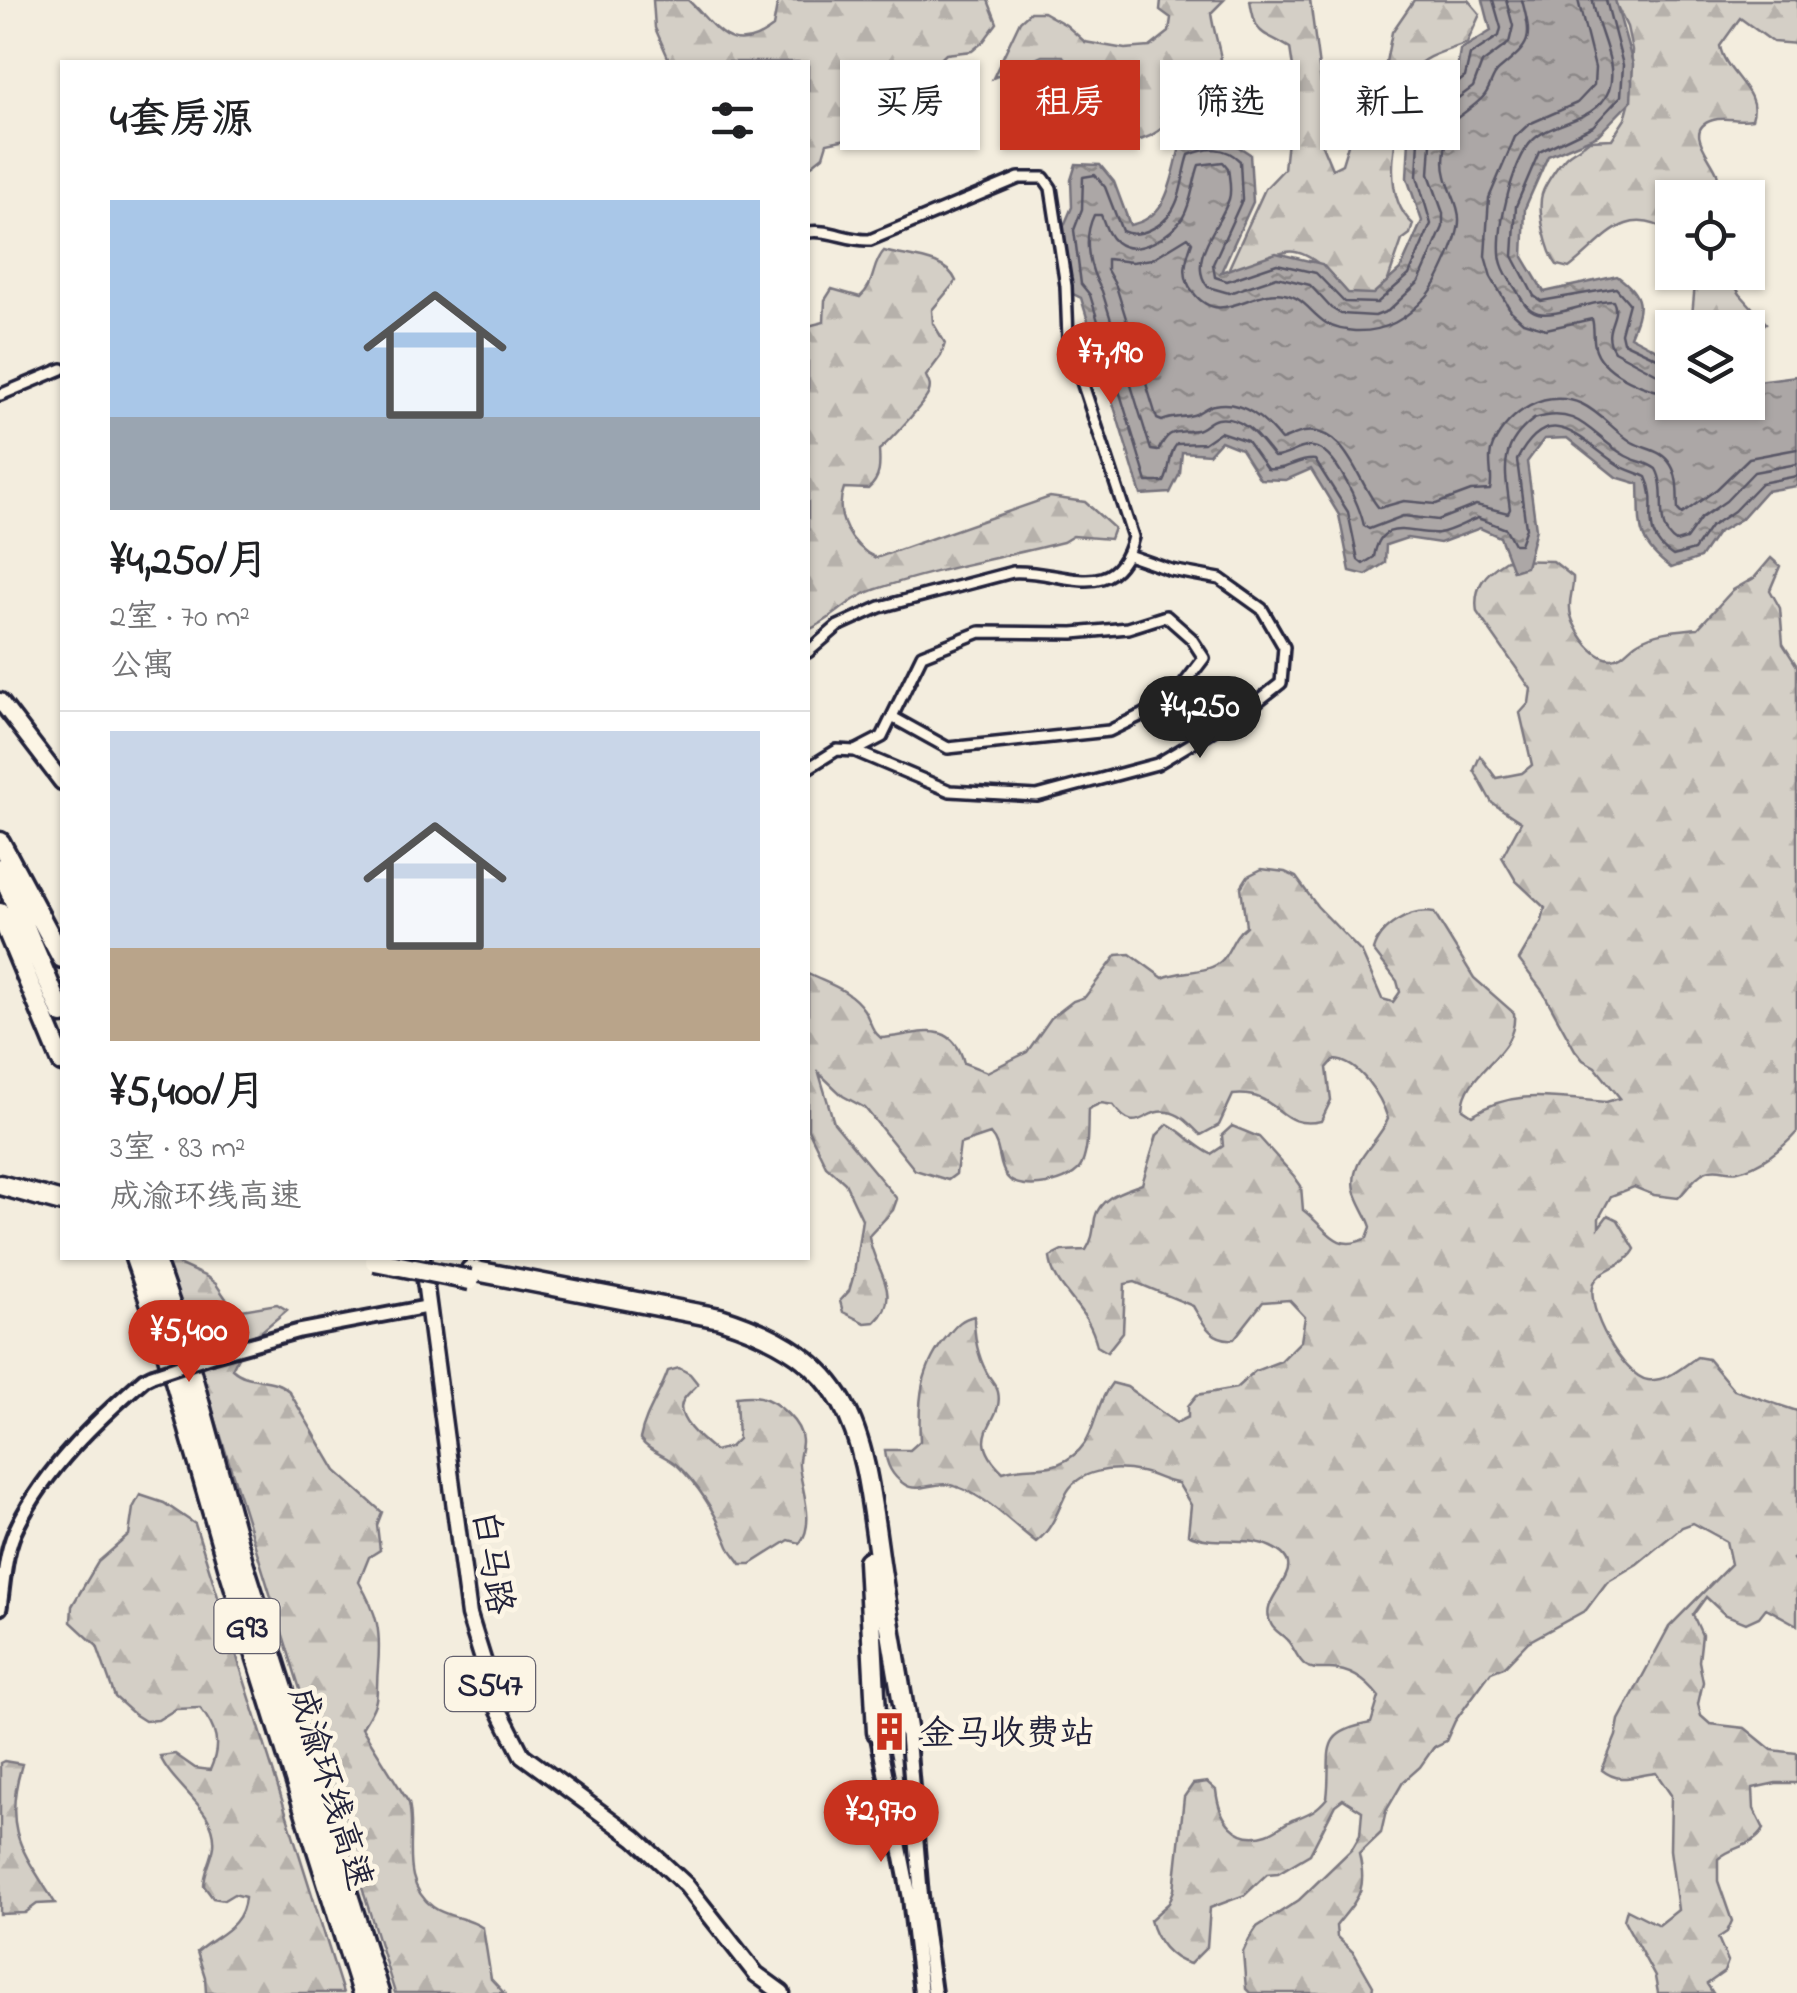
<!DOCTYPE html>
<html lang="zh">
<meta charset="utf-8">
<style>
body{margin:0;font-family:"Indie Flower","LXGW WenKai TC",sans-serif;background:#f6f6f6;color:#202124;height:100vh;display:flex;flex-direction:column;font-size:38px;white-space:nowrap}
*{box-sizing:border-box;margin:0}
p{font-size:32px;color:#757577}
.icon{flex:none;width:55px;height:55px;fill:none;stroke:currentColor;stroke-width:2;stroke-linecap:round;stroke-linejoin:round}
.map{position:relative;flex:1;overflow:hidden}
.side{position:absolute;left:60px;top:60px;width:750px;height:1200px;display:flex;flex-direction:column;background:#fff;border-radius:0px;box-shadow:0 2px 8px #0004}
.side>*{flex:none}
.hud{position:absolute;left:840px;top:60px;width:805px;height:90px;display:flex;gap:20px}
.controls{position:absolute;left:1655px;top:180px;display:grid;gap:20px}
.controls a{display:grid;place-items:center;width:110px;height:110px;border-radius:0px;background:#fff;box-shadow:0 2px 8px #0004;font-size:50px}
.price{position:absolute;translate:-50% -85px;padding:0 22px;border-radius:35px;background:#c8321e;color:#fff;font-size:32px;line-height:65px;filter:drop-shadow(0 2px 5px #0008)}
.price::after{content:'';position:absolute;left:50%;top:60px;width:30px;height:22px;margin-left:-15px;background:inherit;clip-path:polygon(0 0,100% 0,50% 100%)}
.price.active{background:#222;color:#fff}
ul{padding:0;list-style:none}
li{display:grid;align-content:center;gap:20px;height:530px;padding:0 50px}
li+li{border-top:2px solid #e0e0e0}
li span{display:grid;place-items:center;height:310px;border-radius:0px;color:#555}
li>.icon{margin-inline-start:auto}
span .icon{width:180px;height:180px;fill:#fffc;stroke-width:1}
li b{font-size:42px}
h2{display:flex;justify-content:space-between;align-items:center;height:120px;padding:0 50px;font-size:42px}
.tag{padding:0 35px;border-radius:0px;background:#fff;box-shadow:0 2px 8px #0004;font-size:35px;line-height:90px}
.tag.active{background:#c8321e;color:#fff}
.map>svg:first-child{display:block}
</style>
<div class="map">
<svg width="1797" height="1993" viewBox="0 0 1797 1993">
<defs>
<pattern id="forest-firs" width="22" height="20" patternUnits="userSpaceOnUse" patternTransform="scale(2.5)"><rect width="22" height="20" fill="#d4cfc6"/><path d="M5 1l3.5 6h-7zM16 11l3.5 6h-7z" fill="#b6b1ab"/></pattern>
<pattern id="water-ripples" width="26" height="14" patternUnits="userSpaceOnUse" patternTransform="scale(2.5)"><rect width="26" height="14" fill="#aca7a6"/><path d="M2 4q2-2 4 0t4 0M15 11q2-2 4 0t4 0" fill="none" stroke="#8c8888"/></pattern>
</defs>
<rect width="100%" height="100%" fill="#f3edde"/>
<filter id="ink" filterUnits="userSpaceOnUse"><feTurbulence type="fractalNoise" baseFrequency=".01" numOctaves="2"/><feDisplacementMap in="SourceGraphic" scale="20" xChannelSelector="R" yChannelSelector="G"/><feConvolveMatrix kernelMatrix="1 2 1 2 8 2 1 2 1" color-interpolation-filters="sRGB"/></filter>
<g filter="url(#ink)">
<!-- forest -->
<path fill="url(#forest-firs)" stroke="#7b7880" stroke-width="2.5" d="M653,0H688C716,26 730,60 773,27L778,0H988L997,23L983,42L972,51L946,54L919,80L900,91L851,138L827,143L823,156L808,168V62H670L655,28Z
M1161,0H1224L1211,13C1215,43 1228,62 1219,93L1185,99C1169,126 1151,144 1118,142L1094,114L1063,56H1042L993,78L1020,21L1030,12H1043L1066,25L1085,42L1125,49L1150,47L1169,32L1171,18L1160,10Z
M1250,0H1310L1324,105L1322,145L1332,169L1342,164L1350,138L1383,77L1392,32L1414,0H1468L1480,14L1467,43C1448,51 1425,54 1411,72C1406,79 1405,93 1403,102C1395,138 1381,196 1413,224L1410,234L1402,240L1385,289L1362,310C1346,292 1314,247 1286,252C1269,255 1250,270 1235,278L1229,268L1265,189L1284,169L1294,74L1290,48C1262,30 1256,39 1250,0Z
M1614,0H1797V44L1773,42L1740,18L1720,46C1725,74 1762,91 1752,119C1739,122 1725,116 1713,120C1682,129 1712,158 1717,173C1719,182 1718,189 1716,197L1672,198V233C1624,202 1604,242 1569,268L1557,265C1547,252 1537,211 1542,194C1545,184 1561,160 1569,154C1577,148 1582,147 1589,140L1612,139L1625,119L1629,104L1632,50L1627,27Z
M884,251C907,258 946,257 956,281L932,310L933,323L945,343L941,356L926,376C929,383 931,385 929,392C927,401 888,443 879,450C880,465 881,478 868,489L844,488C833,516 851,546 876,558L1050,497L1085,502L1114,528L1110,539L1073,536L1063,542C1001,558 935,569 874,590C848,598 832,621 808,630V326L824,322L825,300L832,289L860,297C876,283 871,265 884,251Z
M1696,273H1727L1740,294L1766,323L1748,337V328L1701,327L1692,316Z
M1771,558L1780,566L1770,590L1780,608L1783,644L1797,666V1132C1783,1148 1759,1167 1738,1171C1728,1174 1718,1166 1707,1171C1695,1175 1688,1189 1678,1198L1654,1195L1634,1187L1611,1196L1599,1218V1227L1608,1215L1618,1220L1635,1249C1627,1266 1600,1268 1594,1283C1584,1308 1624,1377 1648,1380C1667,1382 1682,1367 1697,1357L1708,1359L1734,1390L1797,1411V1556L1793,1559L1797,1565V1625L1766,1608L1759,1617L1746,1623L1724,1614L1706,1597L1693,1615L1702,1635L1699,1661L1703,1682L1698,1704L1701,1716L1710,1724L1745,1728L1772,1750L1797,1753V1783H1776L1753,1788L1754,1809L1764,1829C1753,1848 1733,1845 1718,1859V1881L1732,1921L1727,1932L1718,1938L1728,1961L1724,1972L1707,1984L1713,1993H1658L1655,1977L1624,1920L1627,1909L1659,1925L1678,1910L1670,1850L1671,1795L1656,1773C1634,1775 1621,1785 1602,1770L1616,1736L1619,1720L1669,1627L1731,1564L1726,1541L1693,1523L1682,1527L1637,1564L1607,1582L1586,1610L1528,1642L1504,1667L1491,1672L1455,1721L1446,1741L1434,1747L1420,1767L1403,1782L1386,1811L1381,1833L1359,1854C1368,1891 1358,1898 1336,1926L1337,1937L1354,1953L1373,1986L1372,1993H1250L1246,1989L1243,1952L1249,1939L1257,1927L1299,1900L1352,1849L1360,1835L1362,1811L1343,1799L1335,1805L1310,1854L1278,1873L1267,1874L1245,1895L1210,1908L1207,1947L1190,1964C1169,1959 1155,1940 1150,1920L1169,1903L1174,1890L1184,1797L1193,1784L1207,1782L1216,1790C1219,1819 1236,1844 1267,1834C1277,1831 1285,1822 1295,1819C1310,1813 1316,1811 1327,1798C1333,1752 1315,1733 1371,1723L1379,1697C1366,1680 1350,1668 1327,1669C1319,1669 1312,1670 1305,1665C1297,1659 1294,1647 1287,1640C1282,1634 1274,1631 1271,1624C1255,1595 1317,1569 1271,1547C1245,1535 1213,1546 1188,1534L1191,1505L1178,1483C1163,1482 1154,1474 1141,1472C1114,1466 1077,1469 1065,1496C1057,1513 1051,1531 1036,1542C1009,1522 985,1493 950,1485C935,1481 917,1494 904,1484C892,1476 886,1463 885,1450H910L920,1441C918,1399 920,1367 949,1334C957,1324 962,1319 974,1316C974,1334 977,1354 986,1371C989,1378 996,1384 998,1392C1005,1423 962,1433 1003,1472C1023,1465 1042,1470 1058,1464C1100,1447 1089,1412 1112,1383L1127,1387L1176,1423L1188,1417V1406L1197,1395L1236,1388L1255,1371L1281,1361L1301,1341L1305,1317L1289,1300L1263,1302L1234,1339C1211,1341 1203,1323 1193,1306L1135,1282L1125,1284L1123,1332L1107,1352L1097,1346C1089,1306 1052,1289 1050,1257L1062,1251L1086,1250C1093,1239 1093,1231 1095,1218C1100,1196 1124,1191 1142,1184L1157,1135L1168,1124C1184,1133 1195,1146 1211,1154L1223,1146L1222,1135L1232,1126L1259,1137L1294,1176L1301,1186L1303,1210C1327,1228 1335,1254 1367,1238L1371,1227C1367,1214 1358,1203 1355,1190C1349,1159 1377,1145 1388,1119C1381,1096 1359,1061 1334,1060L1327,1068L1331,1100L1321,1121C1277,1131 1280,1090 1233,1095L1219,1125L1201,1135C1191,1126 1182,1114 1168,1112C1143,1107 1138,1139 1113,1105L1101,1103L1088,1109C1087,1126 1089,1147 1082,1164C1075,1183 1020,1194 1007,1177C997,1164 1002,1147 990,1134L960,1144L956,1174L948,1180L915,1170L865,1108L843,1096L819,1073L834,1123L897,1199L893,1210L869,1236C872,1267 905,1294 875,1322L865,1323L843,1312L840,1301L849,1291L854,1274L862,1219L845,1183L826,1166L808,1129V974C828,984 850,989 864,1010C871,1021 870,1029 881,1038C916,1036 952,1016 964,1063L987,1072L1027,1052L1051,1018L1073,1001L1085,997L1117,955L1130,954L1163,978C1180,969 1210,975 1223,959C1232,947 1233,936 1246,926L1241,887L1248,876L1262,869L1285,872L1296,877L1317,906L1362,953L1382,999L1393,1002L1400,992L1397,981L1373,950C1380,926 1410,909 1434,913L1474,978L1514,1013C1518,1056 1465,1069 1463,1109L1472,1115C1515,1087 1557,1099 1606,1102L1620,1098L1595,1067L1583,1060L1575,1050L1543,992L1519,960L1542,921L1545,908L1516,881L1502,857L1521,822L1492,803L1474,770L1480,756L1496,778L1522,773L1532,765L1520,713L1529,703L1531,689L1477,612C1473,587 1485,573 1506,560L1553,561L1573,577C1574,588 1569,597 1570,608C1570,626 1593,659 1612,659C1623,658 1628,648 1638,642C1655,631 1679,630 1698,628L1733,590L1754,578Z
M165,1258L207,1277L216,1284L231,1306L242,1310L277,1304L287,1310L243,1347L232,1369C250,1385 272,1375 289,1391L336,1471L382,1512L377,1525L380,1550L369,1557L359,1582C378,1615 381,1630 378,1667C375,1701 382,1696 362,1728L409,1803C417,1838 398,1881 433,1907C448,1918 468,1917 483,1928L491,1979L504,1993H395Z
M679,1368L690,1374L698,1384C693,1390 684,1396 682,1403C676,1420 703,1441 715,1451L730,1447L738,1439L736,1397C743,1396 752,1395 760,1397C777,1401 802,1423 802,1441C802,1449 798,1457 799,1465C801,1489 816,1522 800,1543L789,1540L751,1564H741C738,1558 730,1551 728,1544C717,1516 701,1488 678,1466C666,1455 649,1452 640,1439C645,1413 660,1395 668,1371Z
M140,1495L164,1503L195,1524L343,1993H206L205,1977L197,1952C217,1934 243,1928 245,1897L234,1894L224,1900L213,1898L204,1886C204,1872 212,1860 214,1846C218,1810 173,1787 160,1756L175,1754L195,1768L210,1770C221,1745 217,1729 200,1708L176,1709L158,1720L145,1721L134,1714L115,1697L97,1646L71,1622L72,1606L98,1562L129,1535L133,1508Z
M4,1761L22,1764C2,1830 22,1850 55,1903L37,1904L25,1913L0,1914V1763Z"/>
<!-- water -->
<path fill="url(#water-ripples)" stroke="#75727b" stroke-width="2.5" d="M1483,0H1615L1633,64L1631,101L1598,135L1548,156L1525,208L1523,257L1544,292L1617,276C1645,296 1642,307 1630,336L1672,358V402H1748V382L1797,376V486L1766,491L1741,519L1717,533L1700,558L1671,568C1634,540 1641,527 1639,484L1616,477L1567,438L1544,439L1527,462L1536,529L1526,567L1513,571L1500,537L1480,528L1440,543L1407,538L1386,545L1385,563L1366,575L1350,571L1339,515L1311,469L1286,480L1260,479L1241,449L1221,441L1209,454L1182,452L1180,473L1170,493L1141,495L1081,298L1071,293L1063,228L1072,207L1071,180L1076,164L1100,165L1114,182L1130,225C1169,218 1171,179 1180,147C1211,136 1223,135 1250,154L1253,202L1221,272L1276,253L1322,264L1348,293L1373,294L1400,270L1422,221L1407,178L1409,139L1419,99L1457,71L1460,50L1491,31Z"/>
<g fill="none" stroke-linecap="round" stroke-linejoin="round">
<!-- shore -->
<path stroke="#595766" stroke-width="2.5" d="M1493,0L1501,28L1499,36L1470,55L1465,77L1428,106L1419,140L1417,176L1431,224L1409,275L1377,303L1344,302L1316,273L1277,264L1227,281L1215,277L1213,264L1242,200L1240,161C1225,146 1208,147 1189,155C1183,172 1182,196 1172,211C1162,227 1139,239 1122,231L1105,187L1095,175L1083,177L1082,209L1074,230L1081,284L1090,295L1147,482H1164C1171,470 1168,454 1177,444L1204,443L1220,432L1247,441L1267,469C1287,471 1298,458 1315,460L1348,512L1358,560L1363,564L1374,557C1381,514 1412,536 1439,533C1452,531 1466,522 1478,518L1506,529L1514,544H1520L1526,528L1517,460C1549,399 1578,438 1617,464C1625,470 1636,472 1646,477C1661,507 1636,531 1673,556L1694,550L1710,527L1734,511L1761,483L1797,476
M1506,0L1513,26L1509,43L1482,63L1473,87L1438,113L1431,143L1429,174L1443,213V227L1419,282L1388,311L1375,316L1341,314L1331,308L1310,285L1277,277L1229,293L1208,287C1186,260 1220,226 1229,199C1232,190 1229,177 1228,168L1223,162L1199,165C1193,181 1192,202 1183,217C1172,236 1136,258 1116,242C1107,235 1105,224 1101,215H1094C1082,240 1089,268 1102,291L1151,450L1158,451C1170,427 1174,434 1196,430C1204,429 1208,421 1217,419C1245,415 1260,440 1274,457C1288,457 1299,445 1313,447C1336,450 1360,506 1364,526L1369,529L1403,516L1438,520L1476,505L1508,513L1510,509C1505,470 1498,446 1534,419C1581,404 1591,437 1626,456C1637,462 1647,462 1656,469C1669,492 1652,527 1676,542L1686,539L1701,518L1726,501L1754,472L1797,464
M1522,0C1533,42 1531,43 1499,70C1491,76 1491,89 1483,97C1474,107 1461,114 1451,123C1447,140 1441,159 1446,176C1449,190 1459,204 1459,219C1460,236 1438,284 1427,296C1406,319 1387,332 1355,331C1345,330 1335,329 1326,323C1309,312 1305,298 1284,294C1252,287 1220,329 1193,292C1180,276 1186,259 1192,242L1188,237L1152,259L1132,262L1107,259V270L1116,286L1157,419L1162,421C1173,416 1182,418 1193,415C1200,413 1206,406 1214,405C1243,399 1265,420 1281,440C1289,438 1296,433 1304,432C1347,426 1358,484 1379,508L1404,501L1436,504L1471,491L1490,490C1494,476 1486,460 1493,445C1509,412 1545,388 1582,404C1601,413 1614,431 1632,442C1646,450 1661,449 1671,465C1679,478 1677,495 1678,510L1682,514L1717,489L1749,458L1797,449
M1578,0L1595,68L1594,85L1577,103L1529,124L1515,137L1489,198L1485,256L1491,277L1511,311L1523,322L1546,329L1592,319C1595,328 1592,340 1596,350C1605,374 1649,392 1672,393
M1593,0C1595,28 1619,62 1609,90C1597,122 1553,121 1533,140C1513,158 1493,238 1502,264C1505,274 1512,283 1517,291C1522,300 1527,310 1538,313C1556,318 1591,300 1613,301C1622,317 1600,329 1614,351L1659,375L1672,378
M1606,0L1623,65L1621,96L1593,126L1539,152L1516,206L1513,256L1534,296L1541,301L1616,288L1629,303L1621,333L1623,342L1672,365"/>
<defs>
<path id="minor" d="M808,232C830,229 848,241 870,240L1019,178H1044L1051,188L1066,286L1068,339L1133,537C1115,608 1062,569 1013,572L880,607L838,626L808,652
M0,395L62,369
M855,751L882,737L922,655L980,632L1073,633L1128,628L1166,616L1191,638L1204,658L1172,700L1109,731L948,748L892,717
M808,768L837,750L855,751L950,791L1037,796L1157,764L1244,712L1281,683L1284,647L1262,609L1220,579L1171,570L1128,555"/>
<path id="tertiary" d="M212,1355L299,1331L426,1307
M0,1608C4,1580 5,1549 18,1525C47,1467 96,1421 144,1379L152,1375"/>
<path id="secondary" d="M907,1728L921,1896L934,1993
M877,1732L910,1898L921,1993"/>
<path id="primary" d="M0,701L62,782
M422,1258L469,1615L498,1708L522,1755L635,1838L686,1885L756,1974L782,1993"/>
<path id="motorway" d="M0,842L62,958
M0,868L62,1014
M0,913L62,1062
M0,1185L62,1202
M135,1258L164,1342L228,1566L362,1993
M154,1258L181,1336L243,1562L379,1993
M471,1270L720,1318C859,1362 862,1434 880,1563C888,1618 898,1673 907,1728
M868,1561L877,1732"/>
</defs>
<!-- minor casing -->
<use href="#minor" stroke="#22223b" stroke-width="16"/>
<!-- tertiary casing -->
<use href="#tertiary" stroke="#22223b" stroke-width="19"/>
<!-- secondary casing -->
<use href="#secondary" stroke="#22223b" stroke-width="20"/>
<!-- primary casing -->
<use href="#primary" stroke="#22223b" stroke-width="21"/>
<!-- motorway casing -->
<use href="#motorway" stroke="#22223b" stroke-width="25"/>
<!-- minor -->
<use href="#minor" stroke="#fcf5e5" stroke-width="9"/>
<!-- tertiary -->
<use href="#tertiary" stroke="#fcf5e5" stroke-width="11"/>
<!-- secondary -->
<use href="#secondary" stroke="#fcf5e5" stroke-width="12"/>
<!-- primary -->
<use href="#primary" stroke="#fcf5e5" stroke-width="14"/>
<!-- motorway -->
<use href="#motorway" stroke="#fcf5e5" stroke-width="18"/>
<defs>
<path id="tertiary-bridge" d="M152,1375L212,1355"/>
<path id="motorway-bridge" d="M375,1261L470,1280"/>
</defs>
<!-- tertiary-bridge casing -->
<use href="#tertiary-bridge" stroke="#22223b" stroke-width="19" stroke-linecap="butt"/>
<!-- motorway-bridge casing -->
<use href="#motorway-bridge" stroke="#22223b" stroke-width="25" stroke-linecap="butt"/>
<!-- tertiary-bridge -->
<use href="#tertiary-bridge" stroke="#fcf5e5" stroke-width="11"/>
<!-- motorway-bridge -->
<use href="#motorway-bridge" stroke="#fcf5e5" stroke-width="18"/>
</g>
</g>
<!-- icons -->
<defs>
<symbol id="building-bare" viewBox="-9 -9 18 18"><path d="M-4-6H4V6H1V3H-1V6H-4ZM-2.5-4.3h1.7v1.8h-1.7ZM.8-4.3h1.7v1.8H.8ZM-2.5-1h1.7V.8h-1.7ZM.8-1h1.7V.8H.8Z" fill="#c8321e" stroke="#fcf5e5" stroke-width="2.5" paint-order="stroke"/></symbol>
</defs>
<g fill-rule="evenodd">
<use href="#building-bare" x="862" y="1704" width="55" height="55"/>
</g>
<g text-anchor="middle" stroke-width="10" stroke-linejoin="round" paint-order="stroke">
<!-- shield labels -->
<g fill="#fcf5e5" stroke="#63616e" stroke-width="2.5">
<rect x="214.5" y="1599" width="65" height="54" rx="8"/>
<rect x="445" y="1657" width="90" height="54" rx="8"/>
</g>
<g font-size="32" font-weight="bold" fill="#22223b">
<text x="247" y="1637">G93</text>
<text x="490" y="1695">S547</text>
</g>
<!-- street labels -->
<g font-size="35" fill="#22223b" stroke="#fcf5e5">
<text transform="translate(494 1562) rotate(81)" y="12">白马路</text>
<text transform="translate(332 1788) rotate(73)" y="12">成渝环线高速</text>
</g>
<!-- poi labels -->
<g font-size="35" fill="#22223b" stroke="#fcf5e5" text-anchor="start">
<text x="920" y="1744">金马收费站</text>
</g>
</g>
</svg>
<div class="controls">
<a><svg class="icon" aria-label="locate" viewBox="0 0 24 24"><circle cx="12" cy="12" r="6"/><path d="M12 2v4M12 18v4M2 12h4M18 12h4"/></svg></a>
<a><svg class="icon" aria-label="layers" viewBox="0 0 24 24"><path d="M12 4l9 5-9 5-9-5zM3 14l9 5 9-5"/></svg></a>
</div>
<b class="price" style="left:1111px;top:407px">¥7,190</b>
<b class="price active" style="left:1200px;top:761px">¥4,250</b>
<b class="price" style="left:189px;top:1385px">¥5,400</b>
<b class="price" style="left:881px;top:1865px">¥2,970</b>
<div class="hud">
<a class="tag">买房</a>
<a class="tag active">租房</a>
<a class="tag">筛选</a>
<a class="tag">新上</a>
</div>
<section class="side">
<h2>4套房源<svg class="icon" aria-label="filters" viewBox="0 0 24 24"><path d="M4 7h16M4 17h16"/><circle cx="9" cy="7" r="2"/><circle cx="15" cy="17" r="2"/></svg></h2>
<ul>
<li><span style="background:linear-gradient(#a9c7e8 70%,#9aa5b1 0)"><svg class="icon" aria-label="home" viewBox="0 0 24 24"><path d="M3 11l9-7 9 7M6 9v11h12V9"/></svg></span><div><b>¥4,250/月</b><p>2室 · 70 m²</p><p>公寓</p></div></li>
<li><span style="background:linear-gradient(#c9d6e8 70%,#b9a48a 0)"><svg class="icon" aria-label="home" viewBox="0 0 24 24"><path d="M3 11l9-7 9 7M6 9v11h12V9"/></svg></span><div><b>¥5,400/月</b><p>3室 · 83 m²</p><p>成渝环线高速</p></div></li>
</ul>
</section>
</div>
